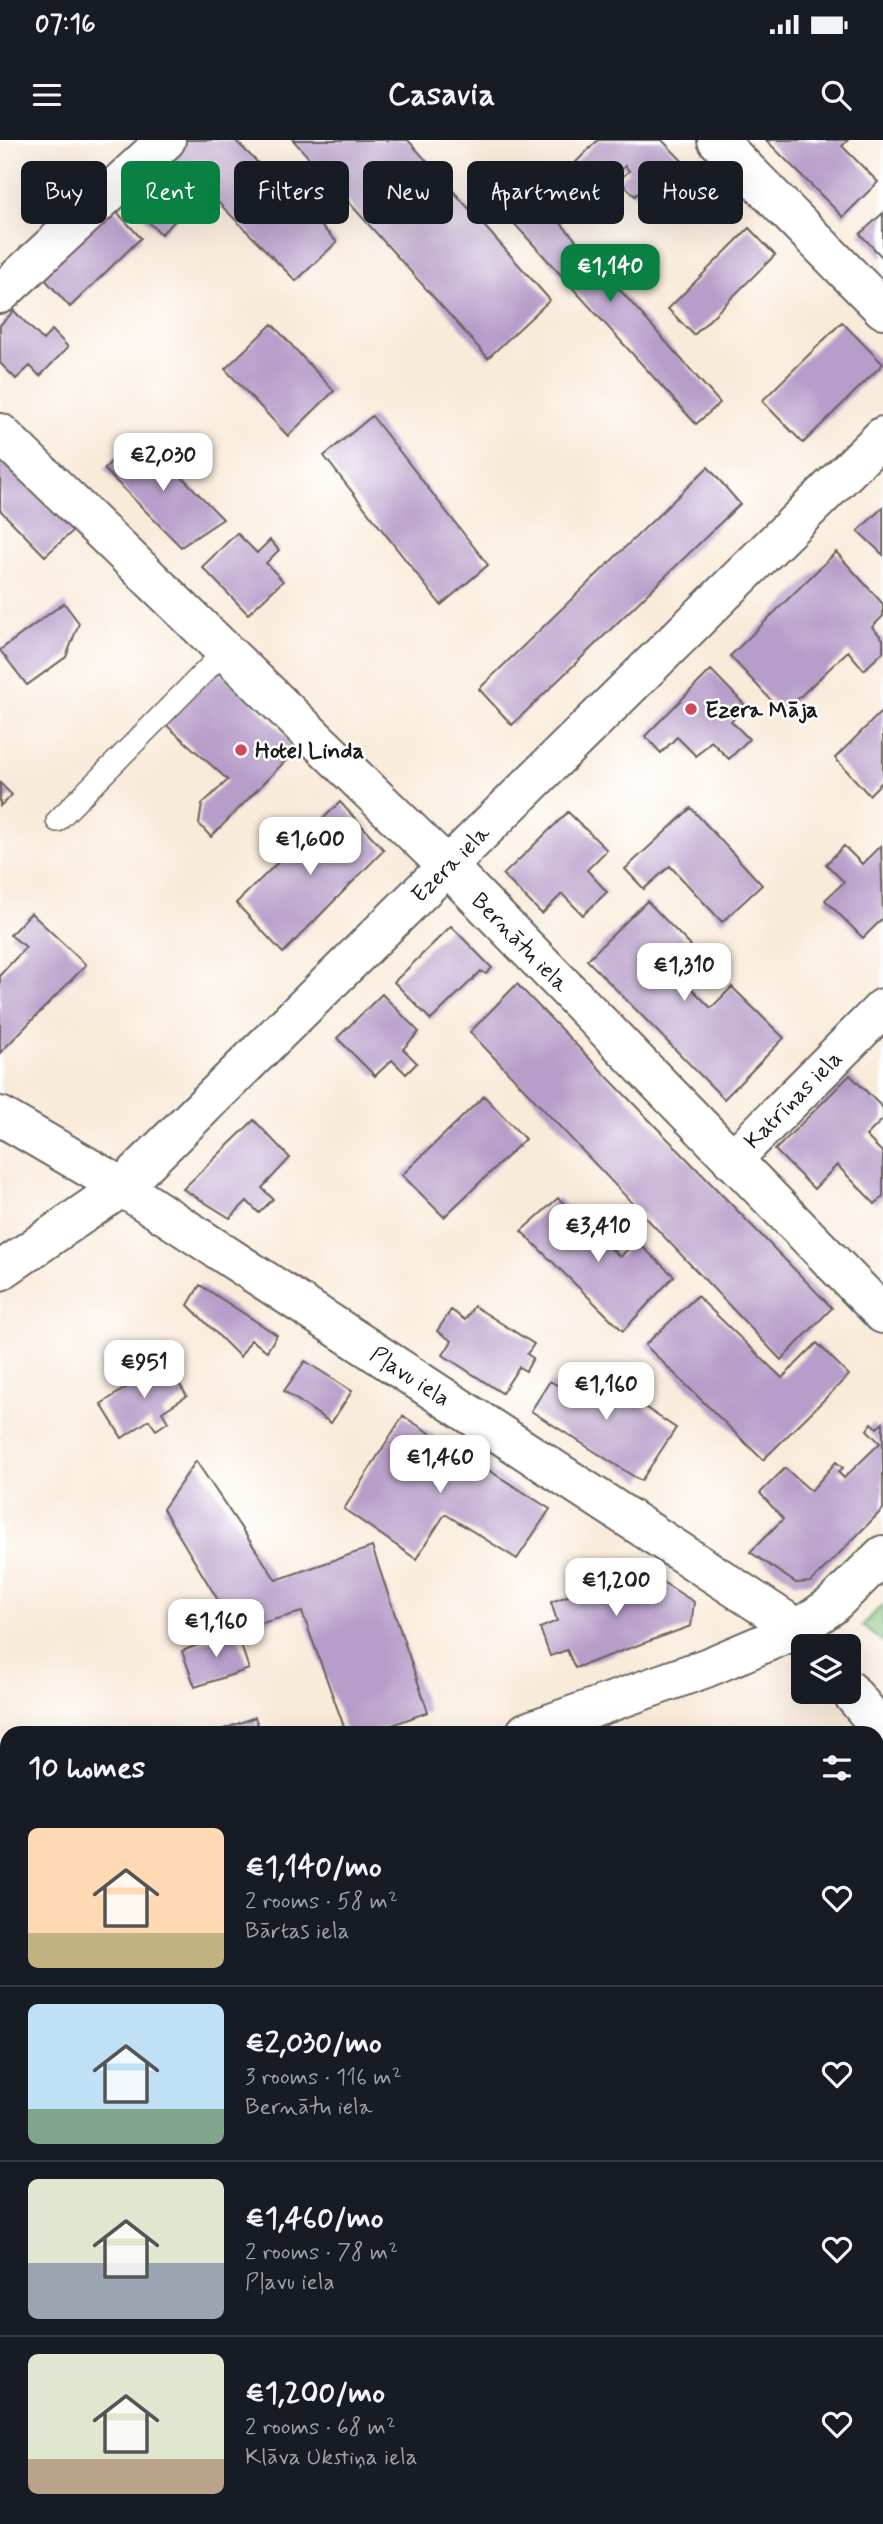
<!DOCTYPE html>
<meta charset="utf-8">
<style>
body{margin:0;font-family:Mynerve,sans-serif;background:#20242c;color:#f1f3f6;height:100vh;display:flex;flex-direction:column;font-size:26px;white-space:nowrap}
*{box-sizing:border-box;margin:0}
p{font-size:23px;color:#9ea1a6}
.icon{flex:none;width:38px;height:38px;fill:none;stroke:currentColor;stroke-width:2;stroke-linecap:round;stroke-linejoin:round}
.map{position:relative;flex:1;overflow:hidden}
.side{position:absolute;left:0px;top:1586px;width:884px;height:800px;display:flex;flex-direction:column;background:#171b24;border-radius:21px 21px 0 0;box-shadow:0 7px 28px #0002}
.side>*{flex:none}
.guide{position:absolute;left:21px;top:21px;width:842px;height:63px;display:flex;gap:14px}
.tools{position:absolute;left:791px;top:1494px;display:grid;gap:14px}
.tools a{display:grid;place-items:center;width:70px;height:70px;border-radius:10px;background:#171b24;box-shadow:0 7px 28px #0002;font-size:35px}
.price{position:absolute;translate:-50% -60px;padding:0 16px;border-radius:14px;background:#fff;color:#222;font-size:23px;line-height:46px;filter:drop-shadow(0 2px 4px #0008)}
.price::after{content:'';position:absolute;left:50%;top:42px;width:21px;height:16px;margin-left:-10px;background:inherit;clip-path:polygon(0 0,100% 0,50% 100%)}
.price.on{background:#0b8043;color:#fff}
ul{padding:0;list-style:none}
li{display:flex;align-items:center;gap:21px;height:175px;padding:0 28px}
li+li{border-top:2px solid #363941}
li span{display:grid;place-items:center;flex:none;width:196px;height:140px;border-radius:10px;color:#555}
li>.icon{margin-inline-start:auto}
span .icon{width:84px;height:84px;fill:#fffc;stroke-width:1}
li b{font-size:30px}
h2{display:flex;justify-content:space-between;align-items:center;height:84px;padding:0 28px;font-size:30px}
.pill{padding:0 24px;border-radius:10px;background:#171b24;box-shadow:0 7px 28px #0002;font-size:24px;line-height:63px}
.pill.on{background:#0b8043;color:#fff}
.status{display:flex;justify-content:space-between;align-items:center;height:49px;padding:0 35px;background:#171b24;direction:ltr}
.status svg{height:19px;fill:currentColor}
header{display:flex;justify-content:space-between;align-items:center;height:91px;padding:0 28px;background:#171b24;font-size:32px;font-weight:700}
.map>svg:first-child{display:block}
</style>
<div class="status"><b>07:16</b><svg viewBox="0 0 49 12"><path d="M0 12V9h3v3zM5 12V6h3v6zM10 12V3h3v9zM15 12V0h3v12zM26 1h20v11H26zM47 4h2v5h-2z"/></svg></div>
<header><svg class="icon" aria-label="menu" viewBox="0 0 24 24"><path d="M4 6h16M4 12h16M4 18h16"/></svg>Casavia<svg class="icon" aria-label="search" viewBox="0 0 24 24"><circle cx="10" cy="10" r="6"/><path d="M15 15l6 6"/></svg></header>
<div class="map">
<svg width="883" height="2384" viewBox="0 0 883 2384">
<rect width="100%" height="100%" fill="#fff"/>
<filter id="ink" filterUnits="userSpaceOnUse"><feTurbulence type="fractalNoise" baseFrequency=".0143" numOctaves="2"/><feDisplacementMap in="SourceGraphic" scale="14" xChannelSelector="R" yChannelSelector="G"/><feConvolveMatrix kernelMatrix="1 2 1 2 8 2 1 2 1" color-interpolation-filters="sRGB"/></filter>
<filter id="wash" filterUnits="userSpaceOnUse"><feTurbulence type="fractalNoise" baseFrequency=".00686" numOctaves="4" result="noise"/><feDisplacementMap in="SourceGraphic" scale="28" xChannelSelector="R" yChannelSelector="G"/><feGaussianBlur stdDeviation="1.57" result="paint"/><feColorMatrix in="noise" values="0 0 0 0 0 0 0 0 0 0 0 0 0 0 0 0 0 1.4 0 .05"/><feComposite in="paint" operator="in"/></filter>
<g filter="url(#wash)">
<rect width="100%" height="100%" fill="#f9ebda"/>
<!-- green -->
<path fill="#85c67e" stroke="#50714d" stroke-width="2" d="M883,1464V1502L862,1486Z"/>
<g id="blocks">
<!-- building -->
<path fill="#b79dc9" d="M186,0H235L337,102L296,141L207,51L161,94L124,58Z
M293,0H408L550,160L488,218Z
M598,0H662L692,31L660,62L645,47L635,56L619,40L629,31L625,26L608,43L594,29L585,39L572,26Z
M766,0H848L842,6L878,42L843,77Z
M528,46L720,263L696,284L502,70Z
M113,68L141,98L70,167L42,136Z
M883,73V118L860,94Z
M749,88L775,115L694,195L668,169Z
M14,171L43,200L52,190L68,207L40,236L30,226L16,239L0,223V185Z
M842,182L883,224L803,303L762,261Z
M272,184L334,251L288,296L225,229Z
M372,276L488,425L441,465L324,316Z
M134,298L164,329L179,314L190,325L180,335L223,379L181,407L104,329Z
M0,316L73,391L45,416L0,370Z
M708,327L740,364L512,585L479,549Z
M883,367V415L858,391Z
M237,393L257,413L270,400L279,410L266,423L283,441L248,474L202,427Z
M836,412L883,464V476L872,487L883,499V512L864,530L848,511L783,573L730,516Z
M64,463L79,483L66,517L27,545L0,510Z
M218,529L298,608L211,697L199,684L202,664L228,640L164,583Z
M711,530L746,566L731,581L749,599L729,619L711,601L696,616L677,597L661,613L645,596Z
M883,570V641L869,655L835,618Z
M0,643L12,655L0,666Z
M340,662L384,710L283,813L236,763Z
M691,668L762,745L722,782L670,726L644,749L625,729Z
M568,672L607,710L587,730L607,752L583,775L562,754L542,774L503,735Z
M881,705L883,778L863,798L825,760L844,742L826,724L844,706L862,724Z
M647,761L691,806L670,827L711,868L732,847L784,898L724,959L587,820Z
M31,773L86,825L0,913V835L26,807L10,795Z
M451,786L492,828L486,834L481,831L431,880L394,842Z
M517,844L832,1168L781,1220L470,892Z
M382,854L419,892L403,909L417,923L406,934L392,920L375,936L337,898Z
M850,935L883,968V979L866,996L883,1013V1056L875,1064L837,1025L814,1049L775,1010Z
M484,956L525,999L444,1077L402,1035Z
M254,980L290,1018L262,1048L273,1059L259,1073L247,1061L230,1078L183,1049Z
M558,1058L620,1117L636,1101L674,1136L623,1191L521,1091Z
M200,1145L277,1195L267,1211L251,1200L240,1217L188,1165Z
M697,1156L782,1238L817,1203L849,1235L763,1320L645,1205Z
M474,1166L534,1204L527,1214L533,1218L526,1231L519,1227L502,1253L443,1215L452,1201L437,1191L451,1170L465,1180Z
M305,1221L352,1251L331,1283L284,1251Z
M165,1222L187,1256L162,1272L168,1282L156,1290L149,1280L122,1298L101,1264L127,1247L121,1238L134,1229L141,1238Z
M586,1228L676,1288L641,1341L531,1271L550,1241L570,1253Z
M403,1276L550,1369L517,1419L445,1374L416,1419L344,1369Z
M872,1283L877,1288L883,1283V1369L811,1442L796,1443L750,1412L783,1379L760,1353L785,1328L811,1351L836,1322L843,1328L838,1332L844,1338L880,1303L867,1290Z
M196,1321L276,1440L372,1407L428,1572L373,1592H346L302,1472L236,1490L163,1369Z
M642,1429L694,1462L691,1486L575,1528L567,1510L550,1516L540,1488L557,1481L551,1462Z
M236,1490L249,1529L195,1547L182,1511Z
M255,1577L260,1592H216Z
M7,1686V1730L0,1711V1689Z
M883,1808V1887L877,1892V1813Z
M7,1826V1893L0,1898V1831Z
M7,2094V2140L0,2130V2099Z
M0,2205L7,2215V2279L4,2275L0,2278Z
M0,2353L7,2362V2373L0,2377Z
M134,2378H204L207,2382L126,2384Z
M557,2378H608L613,2384H550Z"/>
</g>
</g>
<g filter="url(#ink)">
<use href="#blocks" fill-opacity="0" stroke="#69645e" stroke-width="2"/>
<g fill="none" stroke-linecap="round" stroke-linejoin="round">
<defs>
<path id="service" d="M57,681L224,512"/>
<g id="minor">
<path d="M717,0L883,169"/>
<path d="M0,154L166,0"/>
<path id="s1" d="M0,293L448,727L883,1174"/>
<path id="s2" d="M0,976L122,1047L798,1489L813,1507"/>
<path id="s3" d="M732,1020L883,868"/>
<path d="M849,1550L883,1591"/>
<path d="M58,2384L66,2378"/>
</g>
<g id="tertiary">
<path id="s4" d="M0,1131L122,1047L883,296"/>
<path d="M526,1592L706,1528L798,1489L831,1466L883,1415"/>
<path d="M0,1789L7,1784"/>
</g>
</defs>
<!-- service casing -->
<use href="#service" stroke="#69645e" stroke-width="24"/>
<!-- minor casing -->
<use href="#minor" stroke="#69645e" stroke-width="42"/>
<!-- tertiary casing -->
<use href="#tertiary" stroke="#69645e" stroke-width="42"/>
<!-- service -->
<use href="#service" stroke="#fff" stroke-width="21"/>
<!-- minor -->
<use href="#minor" stroke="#fff" stroke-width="38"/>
<!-- tertiary -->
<use href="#tertiary" stroke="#fff" stroke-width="38"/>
</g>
</g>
<!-- markers -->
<g fill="#d1495b" stroke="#fff" stroke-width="2.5">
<circle cx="691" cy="569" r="7"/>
<circle cx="241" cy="610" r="7"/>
</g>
<g text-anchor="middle" stroke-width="5" stroke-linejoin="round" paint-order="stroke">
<!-- poi labels -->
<g font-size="23" font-weight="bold" fill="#1c1c1c" stroke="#fff" text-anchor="start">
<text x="705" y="577">Ezera Māja</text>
<text x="255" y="618">Hotel Linda</text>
</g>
<!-- street labels -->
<g font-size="23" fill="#1c1c1c" stroke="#fff">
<text dy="8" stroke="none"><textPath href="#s4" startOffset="609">Ezera iela</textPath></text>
<text dy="8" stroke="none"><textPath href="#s1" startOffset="728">Bernātu iela</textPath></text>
<text dy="8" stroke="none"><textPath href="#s3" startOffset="86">Katrīnas iela</textPath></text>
<text dy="8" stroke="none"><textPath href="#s2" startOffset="486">Pļavu iela</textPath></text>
</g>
</g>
</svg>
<div class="tools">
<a><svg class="icon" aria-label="layers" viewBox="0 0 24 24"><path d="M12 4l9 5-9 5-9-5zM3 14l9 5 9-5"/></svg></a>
</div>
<b class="price on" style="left:610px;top:164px">€1,140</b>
<b class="price" style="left:163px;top:353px">€2,030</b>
<b class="price" style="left:310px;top:737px">€1,600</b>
<b class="price" style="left:684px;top:863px">€1,310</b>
<b class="price" style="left:598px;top:1124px">€3,410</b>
<b class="price" style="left:144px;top:1260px">€951</b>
<b class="price" style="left:606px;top:1282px">€1,160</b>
<b class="price" style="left:440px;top:1355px">€1,460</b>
<b class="price" style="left:616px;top:1478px">€1,200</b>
<b class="price" style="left:216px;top:1519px">€1,160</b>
<div class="guide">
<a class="pill">Buy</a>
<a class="pill on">Rent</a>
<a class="pill">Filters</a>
<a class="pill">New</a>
<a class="pill">Apartment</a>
<a class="pill">House</a>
</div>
<section class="side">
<h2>10 homes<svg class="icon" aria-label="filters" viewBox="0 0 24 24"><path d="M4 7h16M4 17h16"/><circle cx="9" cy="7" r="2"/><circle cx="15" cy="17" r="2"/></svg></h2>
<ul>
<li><span style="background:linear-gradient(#ffd9b3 75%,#c2b280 0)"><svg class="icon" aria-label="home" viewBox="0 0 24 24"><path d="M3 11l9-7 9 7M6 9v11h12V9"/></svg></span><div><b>€1,140/mo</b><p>2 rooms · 58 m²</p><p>Bārtas iela</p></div><svg class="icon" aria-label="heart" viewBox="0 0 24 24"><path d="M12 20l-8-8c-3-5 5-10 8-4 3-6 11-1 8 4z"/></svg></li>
<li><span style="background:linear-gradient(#bfe0f5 75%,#7fa58c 0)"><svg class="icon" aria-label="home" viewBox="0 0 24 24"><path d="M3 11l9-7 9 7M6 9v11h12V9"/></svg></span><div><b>€2,030/mo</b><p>3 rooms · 116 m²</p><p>Bernātu iela</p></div><svg class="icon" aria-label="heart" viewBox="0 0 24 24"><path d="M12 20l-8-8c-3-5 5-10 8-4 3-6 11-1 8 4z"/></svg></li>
<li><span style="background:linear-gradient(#dfe7d0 60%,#9aa5b1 0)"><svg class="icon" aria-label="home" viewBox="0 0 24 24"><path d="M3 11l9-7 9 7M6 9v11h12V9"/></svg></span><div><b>€1,460/mo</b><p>2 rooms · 78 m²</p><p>Pļavu iela</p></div><svg class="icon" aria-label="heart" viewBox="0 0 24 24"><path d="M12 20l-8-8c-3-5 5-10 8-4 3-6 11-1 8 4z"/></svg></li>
<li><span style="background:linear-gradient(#dfe7d0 75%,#b9a48a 0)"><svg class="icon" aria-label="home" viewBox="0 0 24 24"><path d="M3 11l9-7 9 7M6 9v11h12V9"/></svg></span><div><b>€1,200/mo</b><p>2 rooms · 68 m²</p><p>Klāva Ukstiņa iela</p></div><svg class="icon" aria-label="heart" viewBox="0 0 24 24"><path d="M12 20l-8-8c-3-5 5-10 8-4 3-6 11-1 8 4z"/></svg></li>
</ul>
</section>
</div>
